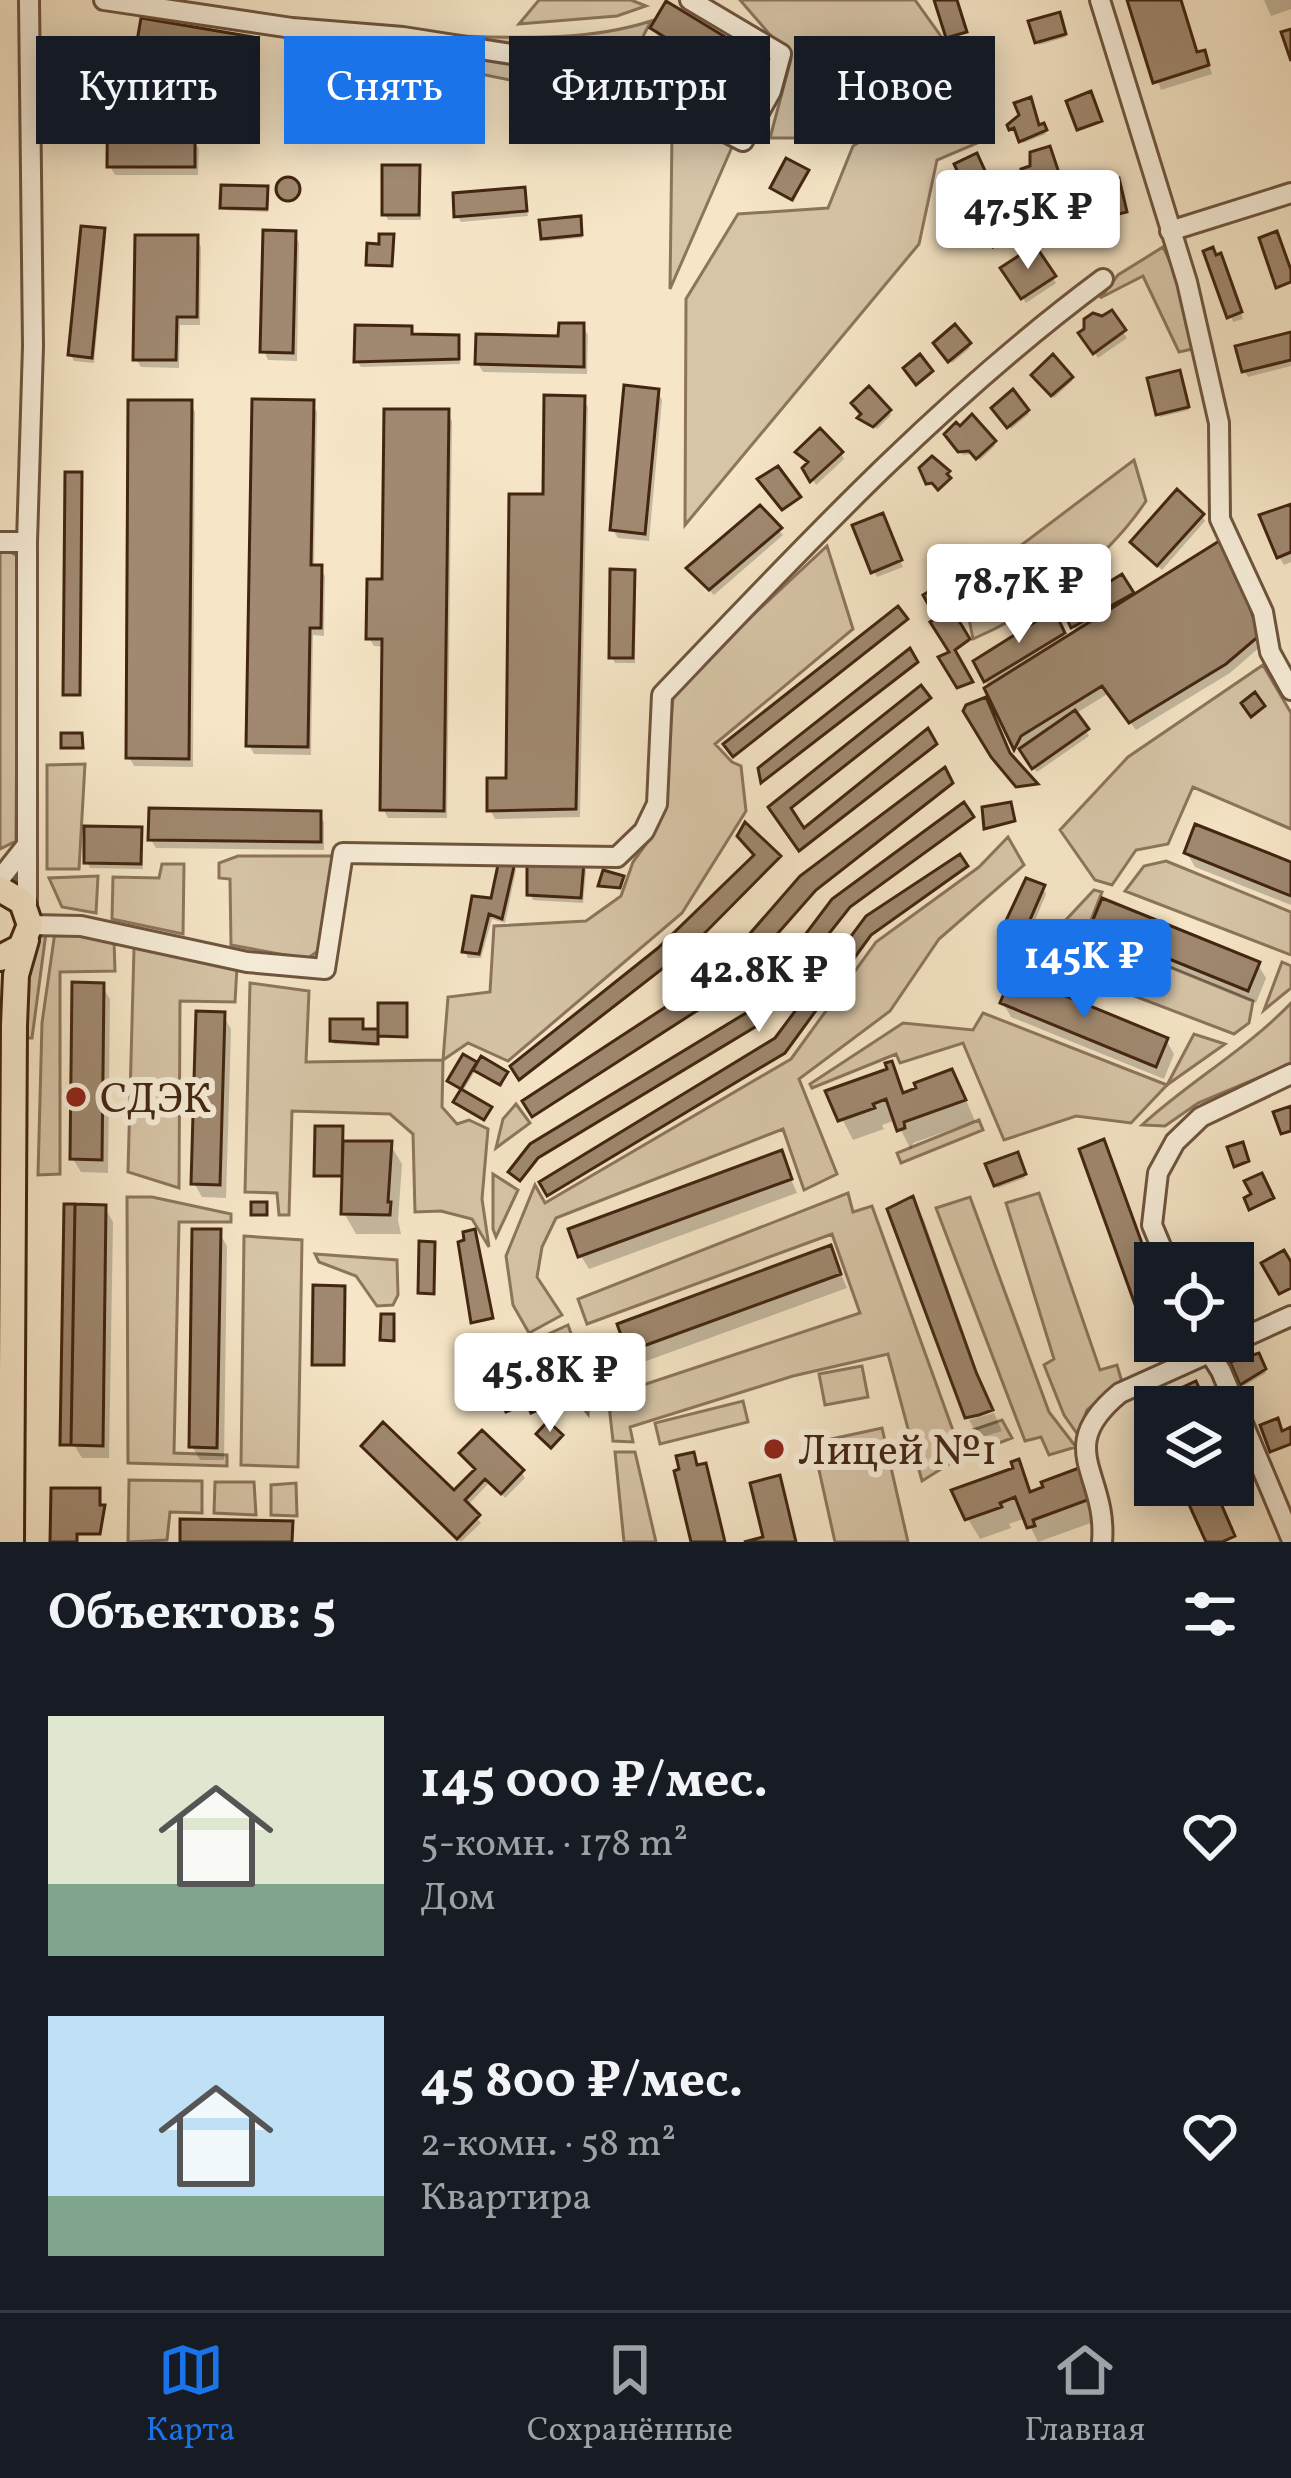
<!DOCTYPE html>
<html lang="ru">
<meta charset="utf-8">
<style>
body{margin:0;font-family:Vollkorn,serif;background:#242831;color:#f1f3f6;height:100vh;display:flex;flex-direction:column;font-size:45px;white-space:nowrap}
*{box-sizing:border-box;margin:0}
p{font-size:39px;color:#9ea1a6}
.icon{flex:none;width:66px;height:66px;fill:none;stroke:currentColor;stroke-width:2;stroke-linecap:round;stroke-linejoin:round}
.map{position:relative;height:1542px;overflow:hidden}
.panel{display:flex;flex-direction:column;background:#171b24;flex:1}
.panel>*{flex:none}
.hud{position:absolute;left:36px;top:36px;width:1221px;height:108px;display:flex;gap:24px}
.fabs{position:absolute;left:1134px;top:1242px;display:grid;gap:24px}
.fabs a{display:grid;place-items:center;width:120px;height:120px;border-radius:0px;background:#171b24;box-shadow:0 6px 30px #0003;font-size:60px}
.price{position:absolute;translate:-50% -102px;padding:0 27px;border-radius:12px;background:#fff;color:#222;font-size:39px;line-height:78px;filter:drop-shadow(0 3px 6px #0008)}
.price::after{content:'';position:absolute;left:50%;top:72px;width:36px;height:27px;margin-left:-18px;background:inherit;clip-path:polygon(0 0,100% 0,50% 100%)}
.price.active{background:#1a73e8;color:#fff}
ul{padding:0;list-style:none}
li{display:flex;align-items:center;gap:36px;height:300px;padding:0 48px}
li span{display:grid;place-items:center;flex:none;width:336px;height:240px;border-radius:0px;color:#555}
li>.icon{margin-inline-start:auto}
span .icon{width:144px;height:144px;fill:#fffc;stroke-width:1}
li b{font-size:51px}
h2{display:flex;justify-content:space-between;align-items:center;height:144px;padding:0 48px;font-size:51px}
.pill{padding:0 42px;border-radius:0px;background:#171b24;box-shadow:0 6px 30px #0003;font-size:42px;line-height:108px}
.pill.active{background:#1a73e8;color:#fff}
.tabs{display:flex;justify-content:space-around;align-items:center;height:168px;border-top:3px solid #363941;background:#171b24;font-size:33px;color:#9ea1a6}
.tabs a{display:grid;justify-items:center;gap:6px}
.tabs .active{color:#1a73e8}
.map>svg:first-child{display:block}
</style>
<div class="map">
<svg width="1291" height="1542" viewBox="0 0 1291 1542">
<rect width="100%" height="100%" fill="#f6e6c7"/>
<filter id="stains"><feTurbulence type="fractalNoise" baseFrequency=".00167" numOctaves="4"/><feColorMatrix values="0 0 0 0 .2 0 0 0 0 .09 0 0 0 0 .02 0 0 0 .5 -.17"/></filter>
<radialGradient id="worn" r=".72"><stop offset=".6" stop-color="#630" stop-opacity="0"/><stop offset="1" stop-color="#630" stop-opacity=".3"/></radialGradient>
<!-- green -->
<path fill="#d7c5a8" stroke="#8c755c" stroke-width="3" d="M539,0H631L646,6L617,16L519,24Z
M740,0H915L955,56L989,138L937,160L919,244L685,525L686,299L738,214L828,208L853,146L926,101L895,59L825,98L819,108L829,129L820,138H770L791,59Z
M651,21L636,50L743,107L735,128L602,62L458,41V36C522,38 589,41 651,21Z
M433,48L596,73L732,147L670,289L672,134L594,97L441,66Z
M1163,247C1180,280 1188,312 1192,349L1179,352L1143,276L1100,298L1118,275Z
M1134,460L1146,501C1106,561 1039,610 973,639L963,589Z
M827,546L853,629L715,744L732,762L741,766L746,811L682,913L508,1061L468,1043L443,1060L442,1107L457,1124L469,1120L488,1129L482,1199L489,1247L472,1219L441,1211L415,1212L413,1134L390,1114L292,1111L289,1215H279L277,1193L245,1192L250,983L309,991L306,1062L443,1060L448,997L490,992L494,926L586,921L621,896L633,862L654,833L665,797L673,696L723,643Z
M0,547L18,556L16,841L0,849Z
M1263,665L1291,713V829L1193,787L1168,844L1136,850L1112,885L1095,880L1060,830L1128,757Z
M85,764L79,869H47V765Z
M1008,837L1024,865L939,939L890,1011L799,1079L837,1174L804,1190L783,1129L556,1218L542,1247L537,1277L562,1315L529,1333L513,1305L506,1256L535,1185L545,1203L791,1059L876,942L979,867Z
M238,856H335L322,948L307,959L231,945L230,879L219,878V863Z
M1166,861L1291,912V955L1125,891L1144,866Z
M162,864H184L183,934L112,919L113,877L159,878Z
M98,876L96,913L62,907L49,878Z
M1094,890L1102,892L1086,933L1253,1001L1249,1023L1234,1034L1040,960L1063,923Z
M55,932L114,940L115,971L60,972V1174L38,1175L42,1023Z
M46,933L32,1038H17L34,942Z
M134,948L237,967L235,1002L180,1001L179,1188L128,1172Z
M1282,962L1291,966V988L1264,1010Z
M1291,1003V1064L1198,1103L1165,1126L1142,1125C1190,1081 1246,1050 1291,1003Z
M983,1013L1167,1085L1194,1034L1225,1044L1167,1085L1131,1123L1076,1116L1004,1140L963,1043L900,1063L896,1054L812,1088L810,1084L903,1023L973,1030Z
M516,1104L530,1123L496,1148L503,1119Z
M979,1120L983,1130L901,1163L897,1153Z
M493,1174L518,1190L496,1237L493,1229Z
M848,1193L853,1212L872,1206L955,1436L1002,1420L1012,1438L957,1459L922,1481L888,1354L793,1376L630,1427L633,1442L613,1441L607,1387L620,1380L622,1392L860,1313L832,1234L587,1324L578,1299Z
M1039,1193L1100,1370L1117,1365L1122,1382L1087,1410L1078,1435L1064,1415L1044,1365L1054,1359L1006,1203Z
M127,1197H152L231,1214V1222H179L174,1453L227,1455V1466L128,1463Z
M970,1197L1049,1412L1076,1447L1049,1455L1041,1437L1025,1441L936,1208Z
M244,1236L302,1240L298,1467L241,1465Z
M315,1254L397,1260L398,1295L393,1305L377,1306L356,1276L319,1262Z
M568,1325L589,1385L588,1414L531,1342Z
M464,1340L499,1343L503,1349L491,1354L494,1362L474,1372L460,1347Z
M862,1366L868,1397L825,1405L819,1374Z
M743,1401L748,1422L660,1444L655,1423Z
M882,1428L908,1542H835L813,1443Z
M615,1452H635L656,1542H624Z
M129,1480L202,1481V1513L170,1512L167,1540L128,1542Z
M215,1482H254L256,1515L214,1513Z
M296,1483L297,1516L271,1515V1485Z"/>
<!-- shadow -->
<path fill="#0003" d="M1130,0H1180L1198,55L1208,62L1212,74L1161,90Z
M1264,0H1291V9L1271,16Z
M1060,18L1066,37L1039,45L1038,42Z
M653,28L758,60L770,80L756,104L665,49Z
M251,40L254,46L251,65L190,55L196,64L195,103H185L184,140H194L199,149L198,175H115L110,166L174,56L175,52L143,47L140,41Z
M868,85L883,108L857,125L842,103Z
M391,88L395,120L356,122L353,116Z
M1010,126L1043,127L1046,134L1023,143L1018,131Z
M1050,152L1062,186L1042,192L1038,182L1030,185L1025,171Z
M418,168L421,174V220H388L385,214Z
M806,173L794,202L773,188Z
M280 192a10 10 0 1 1 20 0a10 10 0 1 1-20 0Z
M266,189L268,212L225,210L223,207Z
M523,191L528,216L461,222L457,216Z
M581,223L582,238L545,241L544,238Z
M103,231L106,237L94,363L74,361L71,355Z
M294,234L299,243L297,361L268,360L264,351Z
M196,238L201,247L200,325H180L179,368L141,367L136,359Z
M1035,249L1056,283L1026,303L1004,269Z
M1216,258L1223,262L1243,319L1233,322Z
M1111,314L1127,338L1098,358L1082,333Z
M583,326L588,335L587,374L483,372L478,364L561,339Z
M410,329L415,337L457,338L460,364L361,367L357,361Z
M955,329L970,348L952,363L936,344Z
M1291,335V366L1248,377L1244,371Z
M1180,376L1189,410L1160,417L1159,414Z
M1037,378H1070L1072,381L1054,398Z
M869,390L891,415L877,429L861,418Z
M658,392L662,400L649,541L618,538L613,530Z
M1012,393L1029,414L1011,429L994,408Z
M583,399L588,407L580,817L495,819L490,810L509,781L546,497Z
M190,403L195,412L193,767L134,766L129,757Z
M312,403L317,412L314,568H320L325,576L324,636L313,635L311,755L254,754L249,745Z
M447,412L452,421L447,818H388L383,809L385,647L374,646L369,638L385,582Z
M948,435L993,443L995,446L980,460L974,454L963,455Z
M798,453H841L844,459L816,485L806,468L810,464Z
M1291,507V562L1284,565L1279,557Z
M760,509L783,535L714,595L693,574Z
M1202,516L1205,521L1162,570L1137,548Z
M885,523L903,567L877,577L874,571Z
M1223,542L1262,645L1230,673L1136,730L1109,693L1075,714L1089,736L1037,772L1016,747L977,662L1053,614L1066,640L1077,633L1067,612L1121,578L1133,598Z
M633,573L636,579L635,663H615L612,657Z
M945,772L951,785L816,891L726,992L535,1116L526,1102L716,979Z
M319,814L324,822V850L156,848L151,840Z
M746,827L779,859L693,946L521,1078L758,856Z
M140,830L143,869L90,868L87,862Z
M1187,853L1291,866V905L1195,867Z
M513,865L516,870L505,923L492,919L481,958H468L465,952Z
M583,865L586,871L583,903L533,900L530,894Z
M1043,888L1046,894L1027,940L1010,933L1007,927Z
M1094,927L1258,965L1266,978L1256,1003L1102,940Z
M102,986L110,999L108,1173L81,1172L73,1159Z
M1003,1003L1166,1040L1174,1054L1164,1079L1011,1017Z
M223,1015L231,1029L226,1198L202,1197L194,1183Z
M363,1025V1032H376L378,1046L334,1044L333,1040Z
M464,1058L506,1074L502,1087L475,1071L463,1091L452,1084L451,1081Z
M890,1064L906,1095L963,1093L975,1121L913,1143L911,1150L896,1120L882,1125L884,1129L853,1140L829,1093L891,1070Z
M342,1144H390L402,1164L398,1220L401,1234H356L344,1213L345,1176H318Z
M780,1154L797,1193L589,1269L581,1256L572,1231Z
M1016,1156L1025,1178L998,1188L989,1166Z
M912,1200L924,1220L986,1396L890,1210Z
M105,1208L113,1222L109,1458H82L74,1445Z
M219,1232L227,1246L224,1460H200L192,1446Z
M830,1249L847,1288L638,1364L630,1351L621,1326Z
M1178,1342L1182,1354L1161,1361L1155,1350Z
M1258,1356L1266,1373L1244,1386L1234,1364Z
M994,1413L1002,1431L979,1438L969,1420Z
M368,1452L454,1494L477,1471L521,1472L525,1478L505,1498L490,1482L467,1506L481,1523L461,1542Z
M1017,1463L1033,1494L1078,1472L1102,1519L1038,1542L1026,1518L1009,1524L1011,1528L980,1539L968,1519L1016,1470Z"/>
<!-- building -->
<path fill="#a08970" stroke="#422511" stroke-width="3" d="M934,0H957L967,32L946,38Z
M1127,0H1181L1197,52L1205,50L1209,65L1153,83Z
M666,1L760,58L744,86L650,28Z
M1060,12L1066,34L1035,43L1028,21Z
M141,18L253,37L249,61L137,41Z
M1291,29V61L1281,32Z
M108,52L193,53L192,96H181V137H195V167H107Z
M868,81L883,103L853,124L838,102Z
M393,85L394,115L350,117L349,87Z
M1091,91L1102,121L1077,130L1066,101Z
M1031,97L1039,125L1044,123L1047,130L1019,142L1014,128L1009,130L1007,125L1019,115L1014,103Z
M1050,146L1062,182L1038,190L1034,180L1026,183L1021,169L1030,166V152Z
M977,153L991,184L968,194L954,164Z
M786,158L809,170L792,200L770,188Z
M382,165H420L419,215H382Z
M276 189a12 12 0 1 1 24 0a12 12 0 1 1-24 0Z
M1119,178L1127,212L1107,217L1099,183Z
M221,185L268,186L267,209L220,208Z
M525,187L527,211L454,217L453,193Z
M998,213L1004,223L999,226L1007,239L993,247L979,224Z
M581,216L582,235L541,239L539,220Z
M81,226L105,228L92,358L68,355Z
M263,230L296,231L293,353L260,352Z
M1277,231L1291,270V282L1276,288L1259,238Z
M379,234H394L392,266L366,265L367,243L379,244Z
M135,235H198L197,317H177L176,360H133Z
M1035,245L1056,276L1021,299L1000,268Z
M1213,247L1216,255L1221,253L1242,312L1227,318L1203,251Z
M1112,310L1126,330L1093,354L1078,333L1084,329V319L1093,313L1102,316Z
M559,323H584V367L475,364L476,334L558,336Z
M955,324L971,343L948,362L933,343Z
M355,325L412,326V334L459,335V359L354,362Z
M1291,332V360L1242,372L1235,346Z
M920,354L933,371L916,385L903,368Z
M1053,354L1073,377L1051,396L1031,375Z
M1180,370L1189,407L1156,415L1147,378Z
M624,385L659,389L645,534L610,530Z
M869,386L891,410L873,427L857,418L861,414L851,403Z
M1013,389L1029,410L1007,428L991,408Z
M544,395L585,396L576,809L487,811V778H506L509,494H543Z
M252,399L314,400L311,565H322L321,628H310L308,747L246,746Z
M128,400H192L189,759L126,758Z
M384,409H449L444,811L380,810L382,639H366L367,579H382Z
M972,414L996,441L976,459L969,451L958,452L944,434L956,422L960,426Z
M820,428L843,452L810,482L802,468L808,462L795,452Z
M932,456L950,471L947,474L951,478L938,490L932,483L926,484L919,468Z
M778,466L801,497L782,510L757,479Z
M65,472H82L80,695H63Z
M1177,489L1204,514L1157,566L1130,542Z
M1291,504V552L1277,558L1259,515Z
M760,505L782,528L709,590L686,568Z
M883,513L902,560L871,573L852,525Z
M1224,538L1260,635L1226,664L1129,723L1102,686L1021,736L1014,750L984,688Z
M610,569L635,570L633,658H609Z
M1122,574L1134,593L1071,628L1063,610Z
M938,586L970,639L955,650L973,682L957,688L938,657L949,652L930,622L936,618L923,595Z
M898,606L908,619L733,757L723,744Z
M1054,610L1065,633L984,682L973,661Z
M910,648L918,662L761,783L758,768Z
M921,685L931,698L791,808L804,828L928,728L937,744L799,851L768,807Z
M1255,692L1265,706L1251,717L1241,703Z
M986,697L1010,753L1038,784L1016,787L991,757L963,711L966,705Z
M1075,710L1089,729L1032,769L1019,749Z
M61,733H82L83,748H61Z
M945,767L953,783L816,890L726,992L532,1117L522,1101L713,976L800,876Z
M964,802L974,817L850,907L755,1027L538,1158L520,1181L508,1172L530,1144L746,1013L832,899Z
M1011,802L1015,821L984,829L982,807Z
M149,808L321,811V842L148,840Z
M745,822L781,856L693,945L519,1080L510,1066L658,948L754,855L737,836Z
M1195,824L1291,862V896L1184,853Z
M84,826L142,827L141,864L84,863Z
M960,854L968,866L871,935L785,1053L547,1196L539,1182L775,1038L866,916Z
M499,860L515,862L502,919L489,914L479,954L462,952L472,896L491,898Z
M527,861L584,862L581,898L527,895Z
M603,870L624,876L620,888L598,886Z
M1026,878L1045,885L1023,936L1003,927Z
M1102,898L1260,962L1248,991L1090,927Z
M1012,974L1168,1038L1156,1067L1000,1003Z
M72,982L104,983L102,1160L70,1159Z
M378,1003H407V1037L378,1036Z
M196,1011L225,1012L220,1185L191,1184Z
M330,1019H363V1029H378V1044L330,1041Z
M463,1054L477,1062L461,1089L447,1081Z
M481,1056L508,1072L500,1085L473,1070Z
M892,1061L903,1093L916,1088L914,1083L952,1069L966,1100L904,1122L905,1128L897,1131L886,1099L873,1104L875,1108L838,1121L825,1091L887,1069L885,1063Z
M461,1089L492,1107L484,1120L453,1102Z
M1291,1106V1131L1281,1134L1273,1112Z
M315,1126H343L342,1176H314Z
M1104,1139L1155,1279V1341H1172L1151,1349L1079,1149Z
M343,1141H392L388,1202H391L390,1215L341,1214Z
M1243,1142L1249,1161L1234,1167L1227,1147Z
M782,1150L792,1179L578,1257L568,1229Z
M1018,1152L1026,1174L994,1186L985,1164Z
M1262,1173L1274,1198L1249,1210L1244,1198L1251,1194L1244,1181Z
M913,1196L976,1372L993,1410L979,1415L965,1418L887,1209Z
M251,1202H267V1215H251Z
M64,1204H75L71,1445H60Z
M75,1204L106,1205L103,1446L71,1445Z
M192,1229H221L217,1448L189,1447Z
M475,1229L493,1318L471,1323L458,1242L464,1240L463,1232Z
M419,1241L435,1242L434,1294L418,1293Z
M1207,1244L1214,1263H1195L1193,1249Z
M831,1245L841,1274L627,1352L617,1324Z
M1284,1250L1291,1262V1288L1279,1294L1261,1263Z
M313,1285L345,1286L344,1365H312Z
M381,1314H394V1341L380,1340Z
M518,1351L545,1407L531,1413L505,1358Z
M1259,1353L1266,1369L1240,1385L1230,1362Z
M511,1371L526,1403L506,1412L491,1381Z
M1196,1381L1206,1403L1198,1407H1155L1153,1401Z
M1278,1418L1282,1431L1291,1427V1444L1270,1452L1260,1425Z
M548,1421L563,1435L551,1448L536,1434Z
M383,1422L454,1490L475,1469L459,1453L482,1430L524,1470L501,1494L485,1479L465,1500L480,1515L457,1539L361,1446Z
M694,1452L697,1465L706,1463L725,1542H691L674,1471L679,1469L676,1456Z
M1019,1459L1030,1492L1043,1487L1041,1482L1079,1468L1093,1498L1033,1520L1035,1526L1027,1528L1015,1497L1000,1503L1002,1507L965,1520L951,1490L1013,1468L1011,1462Z
M780,1475L796,1542H744L763,1537L750,1483Z
M1192,1485H1213L1235,1536L1222,1542H1206L1182,1489Z
M51,1488H100V1505H105L100,1534H77V1542H50Z
M180,1519L293,1521L292,1542H180Z"/>
<g fill="none" stroke-linecap="round" stroke-linejoin="round">
<defs>
<path id="minor" d="M104,0L292,28L403,37L601,68L743,141L771,91L781,54L690,0
M1100,0L1187,282L1219,423L1220,519L1263,612L1270,652L1291,690
M1170,231L1291,193
M0,542H27
M0,879L26,846
M27,909V542L33,346L29,0
M30,925L81,926L247,962L325,969L343,853L617,857L644,831L657,804L662,695C802,548 940,400 1103,279
M1168,1263L1152,1225L1158,1173L1175,1142L1201,1117L1291,1074
M1202,1341L1221,1371L1291,1538
M1102,1542C1108,1473 1052,1449 1120,1393L1291,1316"/>
<path id="major" d="M0,889L22,902L30,925L21,947L0,958
M11,1542L14,1025L16,975L26,940"/>
</defs>
<!-- minor casing -->
<use href="#minor" stroke="#6f553e" stroke-width="24"/>
<!-- major casing -->
<use href="#major" stroke="#422511" stroke-width="30"/>
<!-- minor -->
<use href="#minor" stroke="#f9efdb" stroke-width="18"/>
<!-- major -->
<use href="#major" stroke="#f6e6c7" stroke-width="24"/>
</g>
<!-- markers -->
<g fill="#8f2418" stroke="#f9efdb" stroke-width="4.5">
<circle cx="76" cy="1097" r="12"/>
<circle cx="774" cy="1449" r="12"/>
</g>
<g text-anchor="middle" stroke-width="12" stroke-linejoin="round" paint-order="stroke">
<!-- poi labels -->
<g font-size="42" fill="#422511" stroke="#f9efdb" text-anchor="start">
<text x="100" y="1112">СДЭК</text>
<text x="798" y="1464">Лицей №1</text>
</g>
</g>
<rect width="100%" height="100%" filter="url(#stains)"/>
<rect width="100%" height="100%" fill="url(#worn)"/>
</svg>
<div class="fabs">
<a><svg class="icon" aria-label="locate" viewBox="0 0 24 24"><circle cx="12" cy="12" r="6"/><path d="M12 2v4M12 18v4M2 12h4M18 12h4"/></svg></a>
<a><svg class="icon" aria-label="layers" viewBox="0 0 24 24"><path d="M12 4l9 5-9 5-9-5zM3 14l9 5 9-5"/></svg></a>
</div>
<b class="price" style="left:1028px;top:272px">47.5K ₽</b>
<b class="price" style="left:1019px;top:646px">78.7K ₽</b>
<b class="price active" style="left:1084px;top:1021px">145K ₽</b>
<b class="price" style="left:759px;top:1035px">42.8K ₽</b>
<b class="price" style="left:550px;top:1435px">45.8K ₽</b>
<div class="hud">
<a class="pill">Купить</a>
<a class="pill active">Снять</a>
<a class="pill">Фильтры</a>
<a class="pill">Новое</a>
</div>
</div>
<section class="panel">
<h2>Объектов: 5<svg class="icon" aria-label="filters" viewBox="0 0 24 24"><path d="M4 7h16M4 17h16"/><circle cx="9" cy="7" r="2"/><circle cx="15" cy="17" r="2"/></svg></h2>
<ul>
<li><span style="background:linear-gradient(#dfe7d0 70%,#7fa58c 0)"><svg class="icon" aria-label="home" viewBox="0 0 24 24"><path d="M3 11l9-7 9 7M6 9v11h12V9"/></svg></span><div><b>145 000 ₽/мес.</b><p>5-комн. · 178 m²</p><p>Дом</p></div><svg class="icon" aria-label="heart" viewBox="0 0 24 24"><path d="M12 20l-8-8c-3-5 5-10 8-4 3-6 11-1 8 4z"/></svg></li>
<li><span style="background:linear-gradient(#bfe0f5 75%,#7fa58c 0)"><svg class="icon" aria-label="home" viewBox="0 0 24 24"><path d="M3 11l9-7 9 7M6 9v11h12V9"/></svg></span><div><b>45 800 ₽/мес.</b><p>2-комн. · 58 m²</p><p>Квартира</p></div><svg class="icon" aria-label="heart" viewBox="0 0 24 24"><path d="M12 20l-8-8c-3-5 5-10 8-4 3-6 11-1 8 4z"/></svg></li>
</ul>
</section>
<nav class="tabs">
<a class="active"><svg class="icon" aria-label="map" viewBox="0 0 24 24"><path d="M3 6l6-2 6 2 6-2v14l-6 2-6-2-6 2zM9 4v14M15 6v14"/></svg>Карта</a>
<a><svg class="icon" aria-label="saved" viewBox="0 0 24 24"><path d="M7 4h10v16l-5-4-5 4z"/></svg>Сохранённые</a>
<a><svg class="icon" aria-label="home" viewBox="0 0 24 24"><path d="M3 11l9-7 9 7M6 9v11h12V9"/></svg>Главная</a>
</nav>
